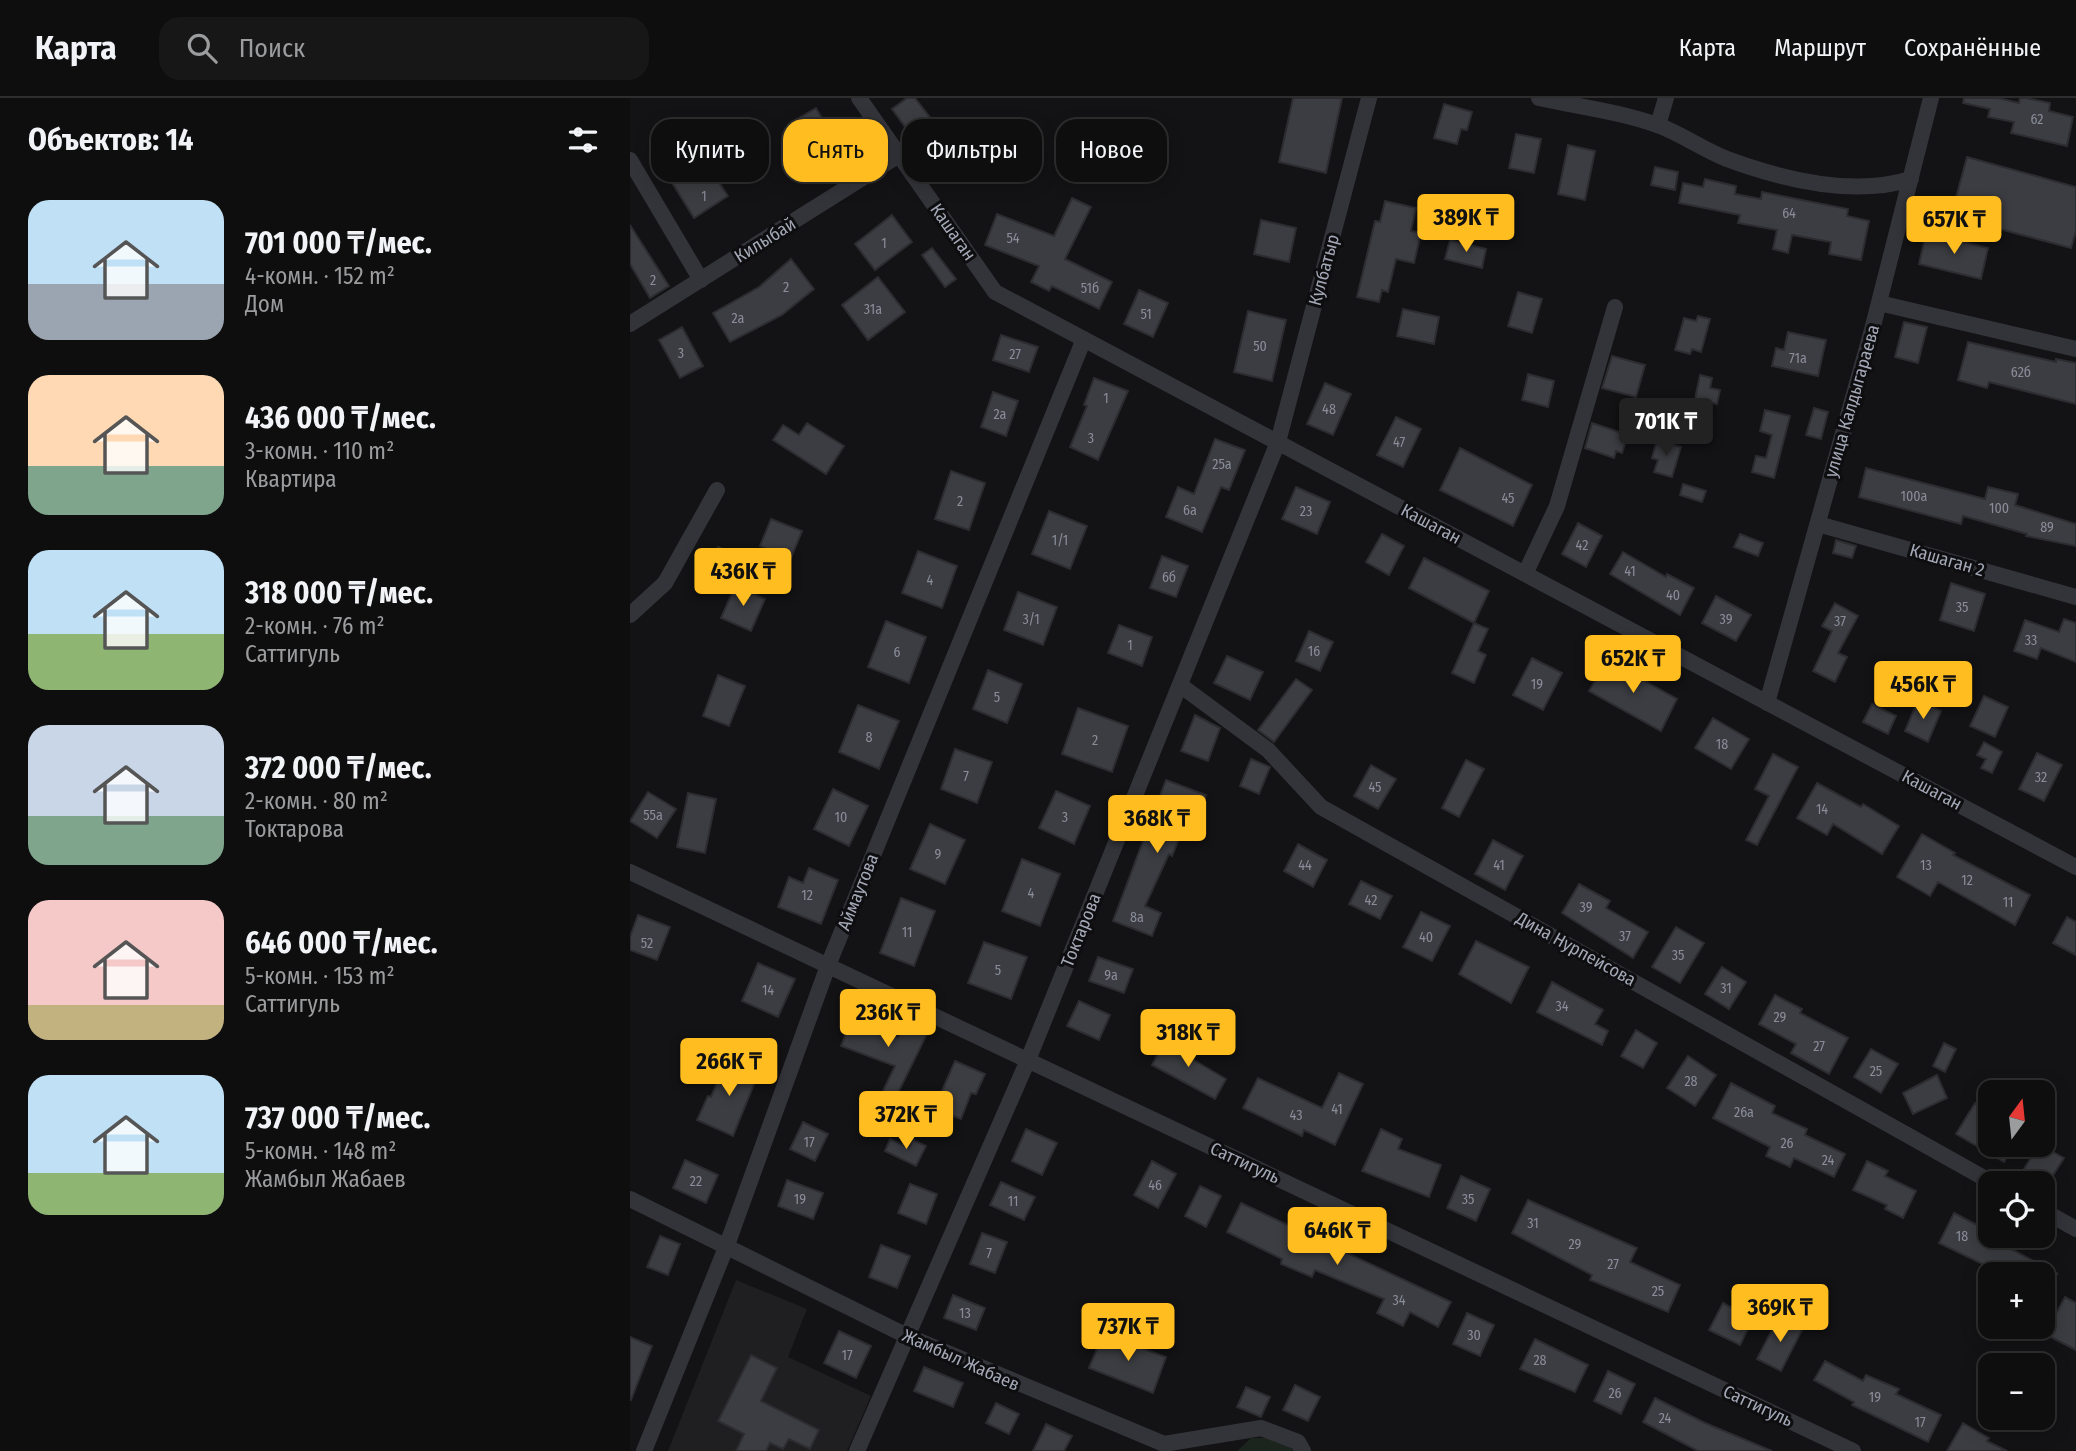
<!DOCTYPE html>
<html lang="ru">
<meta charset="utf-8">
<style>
body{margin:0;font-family:"Fira Sans Condensed",sans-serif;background:#171718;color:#f1f3f6;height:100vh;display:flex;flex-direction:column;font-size:26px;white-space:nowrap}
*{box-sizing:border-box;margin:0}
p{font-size:23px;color:#9b9c9e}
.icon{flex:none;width:38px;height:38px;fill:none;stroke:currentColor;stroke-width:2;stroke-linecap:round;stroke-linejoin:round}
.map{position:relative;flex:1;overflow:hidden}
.panel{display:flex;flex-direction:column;background:#0e0e0f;width:630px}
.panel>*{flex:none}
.guide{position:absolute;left:21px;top:21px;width:665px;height:63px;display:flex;gap:14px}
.needle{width:46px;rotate:15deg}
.buttons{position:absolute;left:1348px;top:982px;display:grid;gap:14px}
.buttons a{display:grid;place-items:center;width:77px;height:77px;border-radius:14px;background:#0e0e0f;box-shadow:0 4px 18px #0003,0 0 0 2px #2e2e2f;font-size:35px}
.price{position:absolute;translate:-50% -60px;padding:0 16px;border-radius:7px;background:#ffbd20;color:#111;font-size:23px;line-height:46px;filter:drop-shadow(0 2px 4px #0008)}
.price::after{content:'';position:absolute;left:50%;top:42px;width:21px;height:16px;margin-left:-10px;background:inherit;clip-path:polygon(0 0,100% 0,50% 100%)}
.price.selected{background:#222;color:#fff}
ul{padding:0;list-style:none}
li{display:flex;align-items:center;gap:21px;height:175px;padding:0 28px}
li span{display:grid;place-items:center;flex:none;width:196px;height:140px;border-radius:21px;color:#555}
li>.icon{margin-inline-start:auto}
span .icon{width:84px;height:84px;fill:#fffc;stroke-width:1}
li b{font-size:30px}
h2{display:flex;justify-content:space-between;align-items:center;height:84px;padding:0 28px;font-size:30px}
.pill{padding:0 24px;border-radius:21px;background:#0e0e0f;box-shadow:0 4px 18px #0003,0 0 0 2px #2e2e2f;font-size:24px;line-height:63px}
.pill.selected{background:#ffbd20;color:#111}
header{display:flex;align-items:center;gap:42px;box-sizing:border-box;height:98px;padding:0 35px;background:#0e0e0f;border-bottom:2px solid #2e2e2f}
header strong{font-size:33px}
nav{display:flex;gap:38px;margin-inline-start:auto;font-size:24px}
.search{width:490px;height:63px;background:#171718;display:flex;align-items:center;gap:18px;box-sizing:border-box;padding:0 24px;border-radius:21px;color:#9b9c9e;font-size:26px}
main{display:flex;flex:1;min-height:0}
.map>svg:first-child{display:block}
</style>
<header>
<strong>Карта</strong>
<div class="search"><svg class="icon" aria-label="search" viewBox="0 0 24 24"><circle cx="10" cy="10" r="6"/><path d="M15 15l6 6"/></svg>Поиск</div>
<nav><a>Карта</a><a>Маршрут</a><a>Сохранённые</a></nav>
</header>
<main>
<section class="panel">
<h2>Объектов: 14<svg class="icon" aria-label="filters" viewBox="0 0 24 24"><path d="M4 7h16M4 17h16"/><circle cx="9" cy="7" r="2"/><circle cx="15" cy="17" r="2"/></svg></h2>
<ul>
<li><span style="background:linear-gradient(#bfe0f5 60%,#9aa5b1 0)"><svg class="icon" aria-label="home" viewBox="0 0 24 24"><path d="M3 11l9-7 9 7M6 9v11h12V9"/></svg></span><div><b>701 000 ₸/мес.</b><p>4-комн. · 152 m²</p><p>Дом</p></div></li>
<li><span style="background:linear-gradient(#ffd9b3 65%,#7fa58c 0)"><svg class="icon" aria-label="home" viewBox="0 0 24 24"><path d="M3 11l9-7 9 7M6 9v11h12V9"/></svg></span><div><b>436 000 ₸/мес.</b><p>3-комн. · 110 m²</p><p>Квартира</p></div></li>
<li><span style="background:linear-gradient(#bfe0f5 60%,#8fb573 0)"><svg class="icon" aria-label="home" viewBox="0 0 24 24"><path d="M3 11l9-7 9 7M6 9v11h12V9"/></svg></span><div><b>318 000 ₸/мес.</b><p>2-комн. · 76 m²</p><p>Саттигуль</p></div></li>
<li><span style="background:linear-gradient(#c9d6e8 65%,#7fa58c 0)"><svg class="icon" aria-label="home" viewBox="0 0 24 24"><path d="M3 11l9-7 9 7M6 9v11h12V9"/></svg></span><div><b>372 000 ₸/мес.</b><p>2-комн. · 80 m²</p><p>Токтарова</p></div></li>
<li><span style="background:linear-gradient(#f6c9c9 75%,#c2b280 0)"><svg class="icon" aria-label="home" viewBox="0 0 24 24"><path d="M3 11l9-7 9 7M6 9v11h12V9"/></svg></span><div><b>646 000 ₸/мес.</b><p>5-комн. · 153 m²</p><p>Саттигуль</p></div></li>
<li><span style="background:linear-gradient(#bfe0f5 70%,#8fb573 0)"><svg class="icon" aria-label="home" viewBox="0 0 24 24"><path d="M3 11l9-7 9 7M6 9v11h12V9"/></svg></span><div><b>737 000 ₸/мес.</b><p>5-комн. · 148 m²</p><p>Жамбыл Жабаев</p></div></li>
</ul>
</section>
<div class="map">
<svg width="1446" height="1353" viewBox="0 0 1446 1353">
<rect width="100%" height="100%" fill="#131214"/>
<!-- built -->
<path fill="#1f1e21" d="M106,1182L177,1211L158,1259L241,1298L217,1353H38Z"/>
<!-- green -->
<path fill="#1c241e" d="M621,1340H644L667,1353H607Z"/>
<!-- building -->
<path fill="#3c3d42" stroke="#2c2c31" stroke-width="2" d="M277,0H285L302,22L281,37L262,11Z
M663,0H712L696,75L649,64Z
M1334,0H1368L1389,5L1390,0H1396L1420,5L1419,13L1443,19L1437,48L1381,35L1384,24L1358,19L1360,11L1333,5Z
M814,6L842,14L837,32L831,31L827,46L804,40Z
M186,10L204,41L183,53L164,23Z
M886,36L911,41L904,75L879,70Z
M64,47L98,98L64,120L31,67Z
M938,47L965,53L955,102L928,96Z
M1337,59L1446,89V133L1441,150L1321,118Z
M1025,69L1048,74L1045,92L1021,87Z
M1075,81L1106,88L1105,96L1131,101L1132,94L1218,111L1217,118L1239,123L1231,162L1199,156L1201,144L1162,137L1158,155L1143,151L1147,132L1108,125L1110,117L1049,105L1053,85L1073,89Z
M442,100L461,109L435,161L482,184L469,211L422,188L419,193L401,184L409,168L355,147L367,116L424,138Z
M755,103L786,110L781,133L791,135L784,165L766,161L758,194L752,192L749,204L727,199L745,123L750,124Z
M262,117L282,144L245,172L225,146Z
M631,122L666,130L659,164L624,156Z
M0,127L39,188L20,200L0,166Z
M1296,135L1358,150L1351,181L1289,166Z
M820,142L856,151L852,170L815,161Z
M302,150L326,181L315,189L292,157Z
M161,161L184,191L152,217L100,244L83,215L129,189Z
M248,179L275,214L238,242L212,207Z
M509,192L538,205L523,239L494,226Z
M888,194L912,201L902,235L878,228Z
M773,211L809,219L804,246L767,238Z
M618,213L656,222L642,283L604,274Z
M1068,218L1080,221L1071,254L1062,251L1060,256L1045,252L1054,220L1066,223Z
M1274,224L1297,229L1288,265L1265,259Z
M52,229L73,268L50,280L29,242Z
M1158,234L1196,242L1188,278L1142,268L1146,250L1154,252Z
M371,237L408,249L399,274L363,262Z
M1338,244L1426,264V261L1446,265V306L1359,284L1357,290L1328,282Z
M982,258L1015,267L1006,299L972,290Z
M898,276L924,283L918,309L892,302Z
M1070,277L1082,280L1080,290L1090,292L1087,306L1065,301Z
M464,280L498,293L468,362L440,349L457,308L454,307Z
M695,285L721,296L703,337L677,326Z
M363,294L388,303L376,338L351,329Z
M1184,310L1198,314L1191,341L1176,337Z
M1135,312L1160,318L1144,380L1122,374L1126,358L1136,360L1142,337L1130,333Z
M766,319L791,331L773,369L747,357Z
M177,325L214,348L196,376L143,342L153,327L169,337Z
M962,325L998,337L992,355L986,353L984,360L955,350Z
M585,341L615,352L599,392L591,389L572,434L536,419L548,389L564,396Z
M1027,342L1051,349L1042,379L1024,374L1028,362L1022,360Z
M830,350L902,387L883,428L810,392Z
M1236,370L1355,401L1358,389L1388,396L1385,407L1446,426V448L1396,438L1397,436L1333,418L1331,426L1229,399Z
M321,373L355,385L339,432L305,421Z
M1053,386L1076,393L1072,404L1050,397Z
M666,389L700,404L687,436L652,421Z
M419,413L457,428L440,471L402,456Z
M141,421L172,433L161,460L130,448Z
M948,425L972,438L956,469L932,456Z
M752,436L774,448L759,477L736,464Z
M1110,436L1133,445L1128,458L1104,449Z
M1206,442L1226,448L1222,460L1203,455Z
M88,449L116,461L105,488L76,475Z
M288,453L327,468L312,510L272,495Z
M993,454L1036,479L1037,476L1064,490L1050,517L980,476Z
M532,458L558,468L546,499L520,490Z
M794,460L859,493L844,525L779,490Z
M1321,485L1355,496L1344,533L1310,522Z
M105,488L135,501L121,533L91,520Z
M388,494L427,509L413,547L374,532Z
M1086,498L1121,517L1106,543L1072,525Z
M1205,505L1228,518L1208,555L1217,559L1205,584L1183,573L1202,533L1192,528Z
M1434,521L1446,525V564L1411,550L1407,561L1384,553L1395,522L1429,534Z
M256,523L296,539L279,585L238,569Z
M844,525L858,531L848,553L856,557L844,585L822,575Z
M489,527L522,539L512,568L478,555Z
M679,533L703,544L690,573L666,563Z
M597,558L633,574L620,602L584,585Z
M902,560L932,575L913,612L883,597Z
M977,562L1047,601L1031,633L959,593Z
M358,572L392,586L377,625L343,611Z
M88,577L115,588L99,628L73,618Z
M666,581L682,592L644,644L628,632Z
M1354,598L1378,609L1365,639L1340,628Z
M1288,602L1311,613L1298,644L1275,633Z
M1242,606L1266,618L1258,636L1233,624Z
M228,607L269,623L249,671L209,654Z
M448,610L498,628L482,674L432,656Z
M565,617L590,630L578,663L551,653Z
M1083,620L1119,641L1101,671L1065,650Z
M1354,644L1372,654L1362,675L1351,670L1356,661L1347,657Z
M325,651L362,664L347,705L311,691Z
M1407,655L1432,667L1414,703L1389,691Z
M1143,656L1168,669L1127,747L1116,742L1139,698L1125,691Z
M621,661L640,669L629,696L610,688Z
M836,662L854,671L829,719L812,710Z
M741,667L766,681L748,711L724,698Z
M536,682L576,697L567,722L558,719L542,758L539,756L515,808L531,815L522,838L483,823Z
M1187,685L1231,709L1233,706L1269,728L1252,756L1203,726L1197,737L1167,720Z
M203,691L238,708L219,748L184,731Z
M426,693L460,708L444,746L409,730Z
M18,694L46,711L27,740L0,723Z
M58,695L86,701L75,755L47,749Z
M300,726L335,742L315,786L280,771Z
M1292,736L1325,755L1323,757L1400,797L1385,827L1308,784L1300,798L1267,779Z
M863,742L893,758L875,792L845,776Z
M668,746L697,762L683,789L654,773Z
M392,761L430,776L410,828L372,813Z
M179,770L208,782L191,826L148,809L159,779L173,785Z
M731,783L762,798L750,821L719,806Z
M949,786L980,803L976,810L1018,834L1003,860L932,815Z
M271,800L305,813L284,868L250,855Z
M791,814L820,828L802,863L773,849Z
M8,817L40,829L27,862L0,852V839Z
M1437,819L1446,824V857L1423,845Z
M1046,829L1074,845L1050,885L1022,869Z
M846,843L899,869L881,905L829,876Z
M354,844L397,859L381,901L338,885Z
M468,859L503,871L494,895L459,883Z
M128,865L165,881L148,919L112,903Z
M1092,869L1116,884L1099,911L1075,896Z
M922,884L973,912L965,926L978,933L972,947L907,914Z
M1145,897L1172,911L1170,915L1218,940L1199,976L1161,955L1166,946L1129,926Z
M449,903L480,917L469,942L437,928Z
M222,921L268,939L277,921L299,932L264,1003L251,997L265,968L211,948Z
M1006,932L1027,945L1013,970L991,958Z
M536,940L566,955L562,961L596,981L585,1001L522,967Z
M1314,945L1326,951L1315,974L1303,968Z
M1241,951L1268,966L1251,995L1224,979Z
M1058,958L1086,977L1065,1008L1037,990Z
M97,961L129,974L103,1038L67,1022L78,998L81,999Z
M325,963L355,976L346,996L341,995L331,1021L304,1011Z
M709,975L733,986L705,1047L674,1032L672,1038L613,1010L628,980L692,1010Z
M1307,977L1317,1000L1283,1016L1273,995Z
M1101,985L1145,1008L1142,1015L1177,1031L1175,1037L1215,1056L1204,1079L1164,1060L1160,1069L1136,1058L1140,1049L1083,1020Z
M1345,1005L1360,1014V1046H1385L1374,1064L1326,1036Z
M173,1024L198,1036L185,1063L160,1051Z
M396,1031L427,1045L412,1077L382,1063Z
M751,1031L772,1041L768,1051L811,1067L799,1099L732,1073Z
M260,1041L279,1050L283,1042L296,1048L286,1068L255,1053Z
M1409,1046L1434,1060L1415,1090L1412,1085L1391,1076Z
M55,1062L88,1077L76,1105L43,1090Z
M522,1063L546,1076L528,1110L504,1097Z
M1237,1063L1258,1073L1255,1078L1286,1093L1273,1120L1255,1111L1257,1107L1223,1092Z
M831,1078L860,1091L846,1123L817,1110Z
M157,1082L193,1095L183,1121L148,1108Z
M371,1084L405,1099L394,1122L360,1107Z
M280,1086L307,1096L296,1126L268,1115Z
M570,1088L591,1098L576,1129L555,1118Z
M898,1102L1007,1150L1000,1164L1050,1187L1038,1214L960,1182L962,1177L882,1135Z
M611,1105L821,1204L808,1229L780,1214L773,1228L747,1215L754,1201L685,1172L682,1179L651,1166L652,1161L597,1134Z
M1324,1115L1355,1131L1353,1136L1428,1176H1373L1309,1145Z
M352,1135L377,1144L365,1175L340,1166Z
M30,1138L50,1146L38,1177L17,1169Z
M251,1147L280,1158L267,1190L239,1179Z
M323,1197L355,1210L346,1232L314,1220Z
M1435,1199L1446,1205V1252L1415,1236Z
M1093,1205L1123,1221L1110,1247L1079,1232Z
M837,1215L864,1227L850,1258L823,1246Z
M1148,1220L1172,1232L1151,1273L1127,1261Z
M209,1233L241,1248L226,1280L194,1265Z
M473,1236L536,1259L523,1295L459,1270Z
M0,1239L22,1248L1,1302H0Z
M905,1241L958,1267L945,1294L890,1271Z
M121,1257L147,1270L131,1303L189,1332L180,1351L159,1341L153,1351L140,1345L136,1353H106L114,1336L88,1323Z
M1195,1263L1233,1283L1236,1277L1269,1291L1266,1296L1311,1317L1298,1344L1222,1307L1224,1304L1184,1282Z
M294,1269L333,1285L323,1309L284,1293Z
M978,1273L1005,1286L991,1316L964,1303Z
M665,1287L690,1299L678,1323L653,1312Z
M616,1289L640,1299L631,1319L607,1309Z
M1025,1300L1075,1325L1142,1353H1068L1013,1324Z
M366,1305L389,1316L379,1336L356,1325Z
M1333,1325L1359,1340L1357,1343L1377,1353H1317Z
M416,1326L442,1338L434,1353H403Z"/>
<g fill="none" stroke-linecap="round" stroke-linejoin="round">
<!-- minor -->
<path stroke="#33343a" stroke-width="16" d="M229,0L365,194L1446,769
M909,0C949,9 992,14 1030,28C1053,37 1074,52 1097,61C1154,82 1223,99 1281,81
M1028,27L1036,0
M0,62L71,182
M1249,205L1446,251
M0,226L269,57
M1188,426L1446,499
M895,476L927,408L985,209
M0,517L35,485L87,392
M550,587L638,652L691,709L1363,1085
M1137,605L1242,232L1301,0
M0,774L1223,1353
M0,1101L277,1238L534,1346L631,1330L668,1344L673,1353
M1412,1112L1446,1131
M14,1353L97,1147L199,865L454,241
M227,1353L398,962L648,344L739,0"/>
</g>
<g text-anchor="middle" stroke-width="6" stroke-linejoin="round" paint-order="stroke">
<!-- number labels -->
<g font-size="14" fill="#898d99">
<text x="1407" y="26">62</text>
<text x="74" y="103">1</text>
<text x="1159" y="120">64</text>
<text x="383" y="145">54</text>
<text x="254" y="150">1</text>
<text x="23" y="187">2</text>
<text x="156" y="194">2</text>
<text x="460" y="195">51б</text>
<text x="243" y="216">31а</text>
<text x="516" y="221">51</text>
<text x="108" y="225">2а</text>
<text x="630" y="253">50</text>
<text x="51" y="260">3</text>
<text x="385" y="261">27</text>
<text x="1168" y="265">71а</text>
<text x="1391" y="279">62б</text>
<text x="476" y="305">1</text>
<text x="699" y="316">48</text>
<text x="370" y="321">2а</text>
<text x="461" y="345">3</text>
<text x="769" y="349">47</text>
<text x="592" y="371">25а</text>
<text x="1284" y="403">100а</text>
<text x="878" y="405">45</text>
<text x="330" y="408">2</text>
<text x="1369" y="415">100</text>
<text x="560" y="417">6а</text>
<text x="676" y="418">23</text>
<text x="1417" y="434">89</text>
<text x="430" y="447">1/1</text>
<text x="952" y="452">42</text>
<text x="1000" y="478">41</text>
<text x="539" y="484">6б</text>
<text x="300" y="487">4</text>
<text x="1043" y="502">40</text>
<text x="1332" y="514">35</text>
<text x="401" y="526">3/1</text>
<text x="1096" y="526">39</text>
<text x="1210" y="528">37</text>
<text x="1401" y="547">33</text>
<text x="500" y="552">1</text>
<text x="684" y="558">16</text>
<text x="267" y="559">6</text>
<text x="907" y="591">19</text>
<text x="367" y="604">5</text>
<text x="239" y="644">8</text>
<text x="465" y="647">2</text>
<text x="1092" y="651">18</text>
<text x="336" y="683">7</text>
<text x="1411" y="684">32</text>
<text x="745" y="694">45</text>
<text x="1192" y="716">14</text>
<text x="23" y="722">55а</text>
<text x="211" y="724">10</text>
<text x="435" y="724">3</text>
<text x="308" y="761">9</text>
<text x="675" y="772">44</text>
<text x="869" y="772">41</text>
<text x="1296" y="772">13</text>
<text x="1337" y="787">12</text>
<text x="401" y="800">4</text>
<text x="177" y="802">12</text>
<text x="741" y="807">42</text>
<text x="1378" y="809">11</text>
<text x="956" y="814">39</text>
<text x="507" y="824">8а</text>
<text x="277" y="839">11</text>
<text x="995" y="843">37</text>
<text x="796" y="844">40</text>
<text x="17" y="850">52</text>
<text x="1048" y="862">35</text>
<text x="368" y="877">5</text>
<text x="481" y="882">9а</text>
<text x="1096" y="895">31</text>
<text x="138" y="897">14</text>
<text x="932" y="913">34</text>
<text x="1150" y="924">29</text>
<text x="1189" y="953">27</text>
<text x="1246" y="978">25</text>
<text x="1061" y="988">28</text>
<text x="707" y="1016">41</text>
<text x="1114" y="1019">26а</text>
<text x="666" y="1022">43</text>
<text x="179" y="1049">17</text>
<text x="1157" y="1050">26</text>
<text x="1198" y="1067">24</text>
<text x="66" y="1088">22</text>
<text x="525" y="1092">46</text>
<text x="170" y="1106">19</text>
<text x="838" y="1106">35</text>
<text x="383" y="1108">11</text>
<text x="903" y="1130">31</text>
<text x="1332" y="1143">18</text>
<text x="945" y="1151">29</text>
<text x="359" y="1160">7</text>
<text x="983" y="1171">27</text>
<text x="1028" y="1198">25</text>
<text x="769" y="1207">34</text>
<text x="335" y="1220">13</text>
<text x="844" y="1242">30</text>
<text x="217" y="1262">17</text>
<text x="910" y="1267">28</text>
<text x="985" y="1300">26</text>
<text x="1245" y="1304">19</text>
<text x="1035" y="1325">24</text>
<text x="1290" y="1329">17</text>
</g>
<!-- street labels -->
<g font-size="18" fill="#a3a8b6" stroke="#0e0d0f">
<text transform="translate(323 134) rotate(55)" y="6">Кашаган</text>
<text transform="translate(135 142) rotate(-32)" y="6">Килыбай</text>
<text transform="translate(694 172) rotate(-75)" y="6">Кулбатыр</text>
<text transform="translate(1222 303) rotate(-74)" y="6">улица Калдыгараева</text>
<text transform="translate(801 426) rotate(28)" y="6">Кашаган</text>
<text transform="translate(1317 462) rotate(16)" y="6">Кашаган 2</text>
<text transform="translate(1302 692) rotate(28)" y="6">Кашаган</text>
<text transform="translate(228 794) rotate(-68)" y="6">Аймаутова</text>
<text transform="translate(451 832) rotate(-68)" y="6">Токтарова</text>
<text transform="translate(946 851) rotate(29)" y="6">Дина Нурпейсова</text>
<text transform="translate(615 1065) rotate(25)" y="6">Саттигуль</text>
<text transform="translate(331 1262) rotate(24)" y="6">Жамбыл Жабаев</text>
<text transform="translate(1128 1308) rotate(25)" y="6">Саттигуль</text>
</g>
</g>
</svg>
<div class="buttons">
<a><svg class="needle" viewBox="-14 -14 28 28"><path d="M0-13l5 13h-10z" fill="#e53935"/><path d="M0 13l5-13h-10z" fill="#9b9c9e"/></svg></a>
<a><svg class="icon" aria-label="locate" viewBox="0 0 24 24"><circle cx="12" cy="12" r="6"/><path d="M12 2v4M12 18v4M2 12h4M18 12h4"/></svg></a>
<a>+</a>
<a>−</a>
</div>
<b class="price" style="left:836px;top:156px">389K ₸</b>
<b class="price" style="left:1324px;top:158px">657K ₸</b>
<b class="price selected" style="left:1036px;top:360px">701K ₸</b>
<b class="price" style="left:113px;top:510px">436K ₸</b>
<b class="price" style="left:1003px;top:597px">652K ₸</b>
<b class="price" style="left:1293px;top:623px">456K ₸</b>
<b class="price" style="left:527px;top:757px">368K ₸</b>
<b class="price" style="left:258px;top:951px">236K ₸</b>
<b class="price" style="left:558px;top:971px">318K ₸</b>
<b class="price" style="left:99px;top:1000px">266K ₸</b>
<b class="price" style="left:276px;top:1053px">372K ₸</b>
<b class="price" style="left:707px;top:1169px">646K ₸</b>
<b class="price" style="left:1150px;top:1246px">369K ₸</b>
<b class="price" style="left:498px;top:1265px">737K ₸</b>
<div class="guide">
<a class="pill">Купить</a>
<a class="pill selected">Снять</a>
<a class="pill">Фильтры</a>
<a class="pill">Новое</a>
</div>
</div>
</main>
